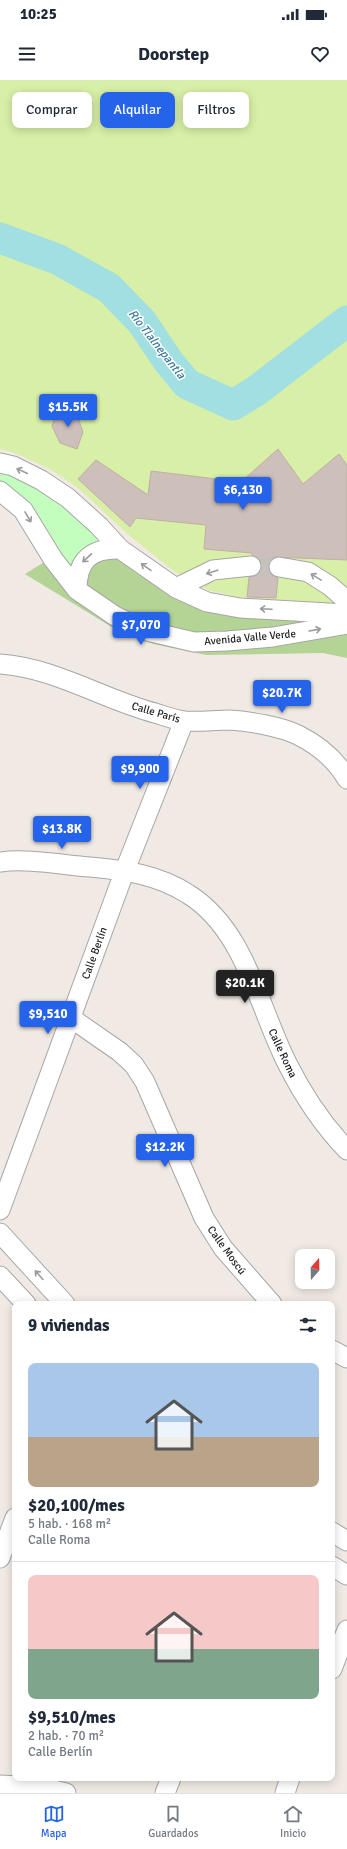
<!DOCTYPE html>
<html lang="es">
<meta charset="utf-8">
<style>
body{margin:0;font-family:Signika,sans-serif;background:#f2f2f3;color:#1f2937;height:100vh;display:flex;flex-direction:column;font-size:15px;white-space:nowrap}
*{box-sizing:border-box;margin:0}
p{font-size:13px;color:#747a83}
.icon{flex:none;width:22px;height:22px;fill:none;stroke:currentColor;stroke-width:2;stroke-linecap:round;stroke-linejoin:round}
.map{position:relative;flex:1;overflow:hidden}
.details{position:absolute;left:12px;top:1221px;width:323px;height:480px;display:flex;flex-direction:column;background:#fff;border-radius:8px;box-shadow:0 2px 10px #0003}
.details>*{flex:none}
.banner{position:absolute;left:12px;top:12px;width:323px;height:36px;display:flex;gap:8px}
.needle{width:26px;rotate:20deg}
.buttons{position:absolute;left:295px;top:1169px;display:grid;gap:8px}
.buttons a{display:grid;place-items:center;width:40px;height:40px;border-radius:8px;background:#fff;box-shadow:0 2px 10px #0003;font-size:20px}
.price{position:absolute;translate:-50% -34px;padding:0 9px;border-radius:4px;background:#2563eb;color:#fff;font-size:13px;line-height:26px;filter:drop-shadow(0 1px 2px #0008)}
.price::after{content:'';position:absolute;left:50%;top:24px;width:12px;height:9px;margin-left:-6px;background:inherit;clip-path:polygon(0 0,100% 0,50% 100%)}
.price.selected{background:#222;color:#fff}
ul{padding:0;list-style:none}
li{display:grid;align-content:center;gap:8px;height:212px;padding:0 16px}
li+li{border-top:1px solid #e0e1e3}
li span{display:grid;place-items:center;height:124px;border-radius:8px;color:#555}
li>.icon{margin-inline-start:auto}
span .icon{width:72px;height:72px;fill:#fffc;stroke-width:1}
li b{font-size:17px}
h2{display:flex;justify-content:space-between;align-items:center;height:48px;padding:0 16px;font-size:17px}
.chip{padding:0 14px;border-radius:8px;background:#fff;box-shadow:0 2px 10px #0003;font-size:14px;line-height:36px}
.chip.selected{background:#2563eb;color:#fff}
.status{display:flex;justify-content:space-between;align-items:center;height:28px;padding:0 20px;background:#fff;direction:ltr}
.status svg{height:11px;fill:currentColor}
header{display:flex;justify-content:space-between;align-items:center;height:52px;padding:0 16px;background:#fff;font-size:18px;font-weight:800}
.menu{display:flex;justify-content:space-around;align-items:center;height:56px;border-top:1px solid #e0e1e3;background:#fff;font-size:11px;color:#747a83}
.menu a{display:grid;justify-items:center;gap:2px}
.menu .selected{color:#2563eb}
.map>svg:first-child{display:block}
</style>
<div class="status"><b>10:25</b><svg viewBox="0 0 49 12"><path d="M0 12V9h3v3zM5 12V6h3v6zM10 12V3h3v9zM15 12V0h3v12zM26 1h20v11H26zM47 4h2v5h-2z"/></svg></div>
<header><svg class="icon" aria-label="menu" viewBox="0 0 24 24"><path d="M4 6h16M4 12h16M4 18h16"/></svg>Doorstep<svg class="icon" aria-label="heart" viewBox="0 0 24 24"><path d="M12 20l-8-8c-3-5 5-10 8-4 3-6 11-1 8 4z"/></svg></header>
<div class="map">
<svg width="347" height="1713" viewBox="0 0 347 1713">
<rect width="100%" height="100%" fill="#f1eae4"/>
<!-- grass -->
<path fill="#d7efa6" d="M0,0H347V241L273,298L347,245V525L238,517L208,510L175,492L130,456L78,408L50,389L15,373L0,369Z"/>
<!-- forest -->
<path fill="#b3d495" d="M122,473L175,512L347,539V578L323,573L206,575L153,564L110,546L25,494L57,474L93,482Z"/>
<!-- park -->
<path fill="#c4febe" d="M0,386L40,402L111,463L96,467L82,509L0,410Z"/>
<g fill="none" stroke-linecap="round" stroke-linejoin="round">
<!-- river -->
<path stroke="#a1dfe2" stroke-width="31" d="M0,158L57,179L109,208L142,242L168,281L187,304L233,325L256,311L347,241"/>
</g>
<!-- building -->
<path fill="#cdbfba" stroke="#c4ada5" d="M58,328L77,335L83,352L77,369L60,363L52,346Z
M278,369L303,404L339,374L347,385V480L275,477L270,480L268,486L272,495L278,498L276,518L247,517L249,497L257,495L261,491L262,485L260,480L252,475V473L204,469L206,445L136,438L130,447L78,399L96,380L148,415L151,391L241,402Z"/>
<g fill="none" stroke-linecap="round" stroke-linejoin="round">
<!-- minor-tunnel -->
<path stroke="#c7c1bd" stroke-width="19" stroke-dasharray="19 10" stroke-linecap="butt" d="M251,486L279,487"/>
<defs>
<path id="minor" d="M0,383L13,386L41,400L68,418L99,446L120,469L176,508L207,522L240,528L347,534
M0,411L23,430L53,479L77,510L115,536L147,551L194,562L227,561L273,557L347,544
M279,487L308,492L330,506L347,521
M176,508L213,490L251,486
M77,510C77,480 91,468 120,469
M0,584C56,588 102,619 155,633C165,636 175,640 185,641C200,642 215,640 230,640C249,641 282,647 298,655C318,665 336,680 347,699
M0,782C27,778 63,785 90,787C125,790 159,795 188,814C245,849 259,928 287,983C303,1015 322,1044 347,1070
M71,938L120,972L134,985L145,1002L204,1138L223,1168L272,1224
M0,1130L125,790L184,641
M0,1153L65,1224
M0,1196L26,1224
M332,1270L347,1278
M332,1452L347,1461
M0,1478L15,1438
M332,1486L347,1495
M332,1589L347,1550
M0,1705L41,1707L66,1713
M165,1713L171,1698
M285,1713L290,1698"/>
</defs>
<!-- minor casing -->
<use href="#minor" stroke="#a6a6a6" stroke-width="21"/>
<!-- minor -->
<use href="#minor" stroke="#fff" stroke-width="19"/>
</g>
<!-- one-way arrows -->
<defs><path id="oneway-shaft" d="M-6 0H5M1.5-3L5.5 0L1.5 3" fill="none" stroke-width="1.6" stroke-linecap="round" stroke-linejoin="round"/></defs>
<g stroke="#9a9a9a">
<use href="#oneway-shaft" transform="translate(22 391) rotate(-155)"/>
<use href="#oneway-shaft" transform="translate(28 437) rotate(59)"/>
<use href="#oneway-shaft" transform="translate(87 478) rotate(137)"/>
<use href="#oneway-shaft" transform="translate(146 487) rotate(-145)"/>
<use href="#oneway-shaft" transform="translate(212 492) rotate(162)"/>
<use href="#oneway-shaft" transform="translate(316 497) rotate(-149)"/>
<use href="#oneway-shaft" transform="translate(266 529) rotate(-177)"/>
<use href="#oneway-shaft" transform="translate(315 550) rotate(-10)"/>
<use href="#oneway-shaft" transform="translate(39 1195) rotate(-132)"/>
</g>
<g text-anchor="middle" stroke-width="3" stroke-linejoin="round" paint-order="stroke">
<!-- street labels -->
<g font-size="11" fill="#1f1f1f" stroke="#fff">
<text transform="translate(250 557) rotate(-5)" y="4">Avenida Valle Verde</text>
<text transform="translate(156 632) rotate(16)" y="4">Calle París</text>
<text transform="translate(94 873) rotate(-70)" y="4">Calle Berlín</text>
<text transform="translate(283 973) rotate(65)" y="4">Calle Roma</text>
<text transform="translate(227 1170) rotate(54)" y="4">Calle Moscú</text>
</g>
<!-- water labels -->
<g font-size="12" font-style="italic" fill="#387997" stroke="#fff">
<text transform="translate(157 264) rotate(52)" y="4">Río Tlalnepantla</text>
</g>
</g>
</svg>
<div class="buttons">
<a><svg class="needle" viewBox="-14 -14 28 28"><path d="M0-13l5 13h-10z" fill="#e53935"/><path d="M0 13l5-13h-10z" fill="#747a83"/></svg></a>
</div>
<b class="price" style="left:68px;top:348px">$15.5K</b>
<b class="price" style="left:243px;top:431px">$6,130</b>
<b class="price" style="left:141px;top:566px">$7,070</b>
<b class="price" style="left:282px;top:634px">$20.7K</b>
<b class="price" style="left:140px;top:710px">$9,900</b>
<b class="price" style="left:62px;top:770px">$13.8K</b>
<b class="price selected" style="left:245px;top:924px">$20.1K</b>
<b class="price" style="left:48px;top:955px">$9,510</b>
<b class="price" style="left:165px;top:1088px">$12.2K</b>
<div class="banner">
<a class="chip">Comprar</a>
<a class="chip selected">Alquilar</a>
<a class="chip">Filtros</a>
</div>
<section class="details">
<h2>9 viviendas<svg class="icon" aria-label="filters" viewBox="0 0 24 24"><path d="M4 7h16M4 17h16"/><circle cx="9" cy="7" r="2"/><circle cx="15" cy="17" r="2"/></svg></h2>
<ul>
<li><span style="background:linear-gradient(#a9c7e8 60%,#b9a48a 0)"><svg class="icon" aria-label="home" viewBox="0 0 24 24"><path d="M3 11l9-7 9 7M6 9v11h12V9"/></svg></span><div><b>$20,100/mes</b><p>5 hab. · 168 m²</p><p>Calle Roma</p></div></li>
<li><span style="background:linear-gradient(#f6c9c9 60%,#7fa58c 0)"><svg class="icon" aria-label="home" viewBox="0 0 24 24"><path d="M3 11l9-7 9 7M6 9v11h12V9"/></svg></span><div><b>$9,510/mes</b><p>2 hab. · 70 m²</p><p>Calle Berlín</p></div></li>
</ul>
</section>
</div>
<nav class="menu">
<a class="selected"><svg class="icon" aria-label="map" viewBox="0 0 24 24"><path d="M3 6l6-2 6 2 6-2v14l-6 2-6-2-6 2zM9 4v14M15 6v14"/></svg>Mapa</a>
<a><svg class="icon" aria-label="saved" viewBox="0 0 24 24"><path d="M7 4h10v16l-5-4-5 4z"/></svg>Guardados</a>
<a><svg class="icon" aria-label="home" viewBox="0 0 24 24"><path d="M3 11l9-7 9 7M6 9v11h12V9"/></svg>Inicio</a>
</nav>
